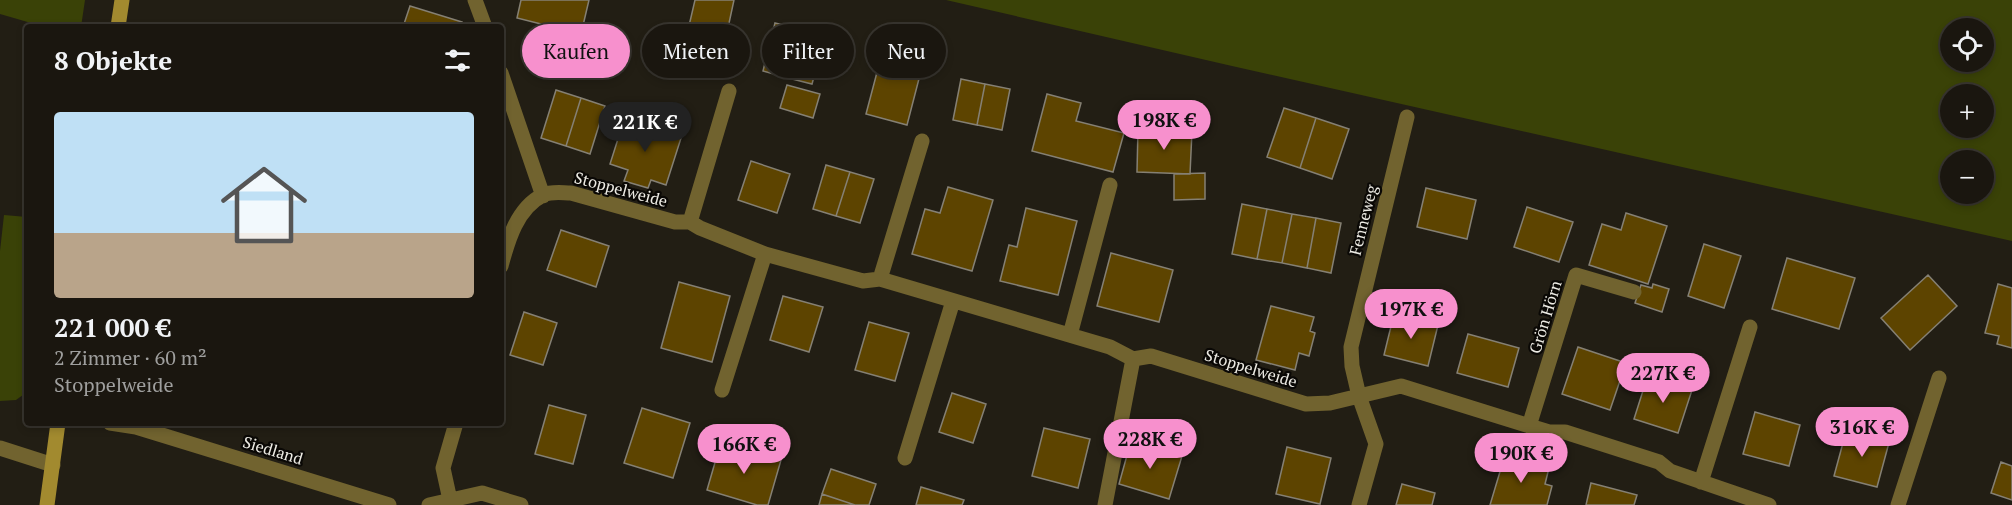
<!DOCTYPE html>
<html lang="de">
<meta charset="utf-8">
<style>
body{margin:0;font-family:"PT Serif",serif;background:#231f18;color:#f1f3f6;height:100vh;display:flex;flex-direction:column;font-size:22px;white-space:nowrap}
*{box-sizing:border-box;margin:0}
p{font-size:20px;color:#9f9f9e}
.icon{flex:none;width:33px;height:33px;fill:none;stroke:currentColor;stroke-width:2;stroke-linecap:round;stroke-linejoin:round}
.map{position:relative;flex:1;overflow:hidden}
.side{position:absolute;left:24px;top:24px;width:480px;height:402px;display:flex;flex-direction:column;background:#1a160f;border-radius:6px;box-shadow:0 3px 9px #0003,0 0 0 2px #38352f}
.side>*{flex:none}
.top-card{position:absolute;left:522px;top:24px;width:570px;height:54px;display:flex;gap:12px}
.fabs{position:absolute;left:1940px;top:18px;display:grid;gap:12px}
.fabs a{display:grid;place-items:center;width:54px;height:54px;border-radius:50%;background:#1a160f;box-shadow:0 3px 9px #0003,0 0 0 2px #38352f;font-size:30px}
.price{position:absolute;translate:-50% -51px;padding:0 14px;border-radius:21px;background:#f790cd;color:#111;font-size:20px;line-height:39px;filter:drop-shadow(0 2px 3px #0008)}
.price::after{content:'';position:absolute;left:50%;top:36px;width:18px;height:14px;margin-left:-9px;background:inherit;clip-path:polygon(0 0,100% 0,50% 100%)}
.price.active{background:#222;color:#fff}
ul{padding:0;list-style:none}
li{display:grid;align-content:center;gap:12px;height:318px;padding:0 30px}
li span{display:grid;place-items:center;height:186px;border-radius:6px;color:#555}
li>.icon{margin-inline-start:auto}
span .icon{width:108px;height:108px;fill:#fffc;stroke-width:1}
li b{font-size:26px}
h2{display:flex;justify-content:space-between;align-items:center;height:72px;padding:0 30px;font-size:26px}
.chip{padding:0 21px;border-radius:27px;background:#1a160f;box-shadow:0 3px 9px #0003,0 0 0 2px #38352f;font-size:21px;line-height:54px}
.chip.active{background:#f790cd;color:#111}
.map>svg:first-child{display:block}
</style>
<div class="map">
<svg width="2012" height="505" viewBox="0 0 2012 505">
<rect width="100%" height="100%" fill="#221e14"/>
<!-- green -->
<path fill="#3a4207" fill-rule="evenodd" d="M0,0H85L81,27H45L0,14Z
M946,0H2012V241L1232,66ZM1983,28V62H1950V28ZM1983,94V128H1950V94ZM1950,160H1983V194H1950Z
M4,215L27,217V392L16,400L0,401V251Z"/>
<!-- building -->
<path fill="#5d4400" stroke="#858074" stroke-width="1.5" d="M521,0H589L581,34L517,18Z
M695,0H734L723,51L685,43Z
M410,6L462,22L460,27H403Z
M775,23L800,29L788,78L763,71Z
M800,29L825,36L812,84L788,78Z
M880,61L921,71L907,125L866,114Z
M961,79L985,84L977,125L953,120Z
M985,84L1010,89L1002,130L977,125Z
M787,85L820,94L813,118L780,108Z
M556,90L581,98L566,146L541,138Z
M1047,94L1081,103L1076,121L1124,133L1113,172L1032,151Z
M581,98L605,106L590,154L566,146Z
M1284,108L1316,118L1300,168L1267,157Z
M625,117L682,135L666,185L651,180L648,188L624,181L628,170L610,164Z
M1316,118L1349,129L1332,179L1300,168Z
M1138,129L1192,131L1190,174L1137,172Z
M751,161L790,174L777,213L738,200Z
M826,165L850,172L836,216L813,209Z
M850,172L874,179L860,223L836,216Z
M1205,173V199L1174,200V174Z
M948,187L993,200L972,271L912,254L925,209L940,213Z
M1426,188L1476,200L1467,239L1417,227Z
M1242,204L1267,209L1257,259L1232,254Z
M1527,207L1573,222L1559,262L1514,247Z
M1026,208L1077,221L1058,295L1000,281L1009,245L1017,247Z
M1267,209L1292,214L1282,263L1257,259Z
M1626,213L1667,226L1648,284L1589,265L1602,224L1621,230Z
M1292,214L1316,218L1307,268L1282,263Z
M1316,218L1341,223L1331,273L1307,268Z
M561,230L609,246L596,287L547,270Z
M1704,244L1741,256L1724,308L1688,296Z
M1111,253L1173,270L1159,322L1097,306Z
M1787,258L1855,278L1839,329L1772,309Z
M1928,275L1957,306L1910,350L1881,318Z
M679,282L730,296L712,362L661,348Z
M1653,284L1669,289L1662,312L1635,303L1641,285L1652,288Z
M1998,284L2012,288V348L1997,344L1999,336L1985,333Z
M783,296L823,307L809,352L770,340Z
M1271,306L1314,317L1310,331L1315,333L1309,356L1299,353L1295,370L1256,360Z
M524,312L557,323L543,365L510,355Z
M1394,314L1438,325L1428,366L1384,355Z
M869,322L909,333L895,381L855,370Z
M1468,334L1519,348L1508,387L1457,373Z
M1578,347L1626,363L1610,410L1562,394Z
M1648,375L1692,390L1678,433L1634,419Z
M952,393L986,404L973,443L939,432Z
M549,405L586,415L573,464L535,454Z
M642,408L690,423L673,478L624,463Z
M1755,412L1800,425L1789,466L1743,454Z
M1044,428L1090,439L1078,488L1032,476Z
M1847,428L1890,439L1877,487L1834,476Z
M1131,441L1182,456L1169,499L1119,484Z
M721,442L781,460L768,505H757L707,490Z
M1287,447L1331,458L1320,504L1276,494Z
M1505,455L1549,468L1545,484L1552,486L1547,505H1490Z
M2001,462L2012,466V500L1991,493Z
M831,469L876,484L869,505H855L822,494Z
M1591,483L1637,495L1634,505H1586Z
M1402,484L1435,493L1432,505H1396Z
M921,487L964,500L962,505H916Z
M822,494L855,505H819Z"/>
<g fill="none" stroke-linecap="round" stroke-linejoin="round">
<!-- street -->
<path stroke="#71632f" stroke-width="15" d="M475,0L485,27
M501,73L543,196
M690,222L729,91
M501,266C508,240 517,208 543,195C552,191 562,193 571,193L675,222H690L700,228L765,254L863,281L880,279L1110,347L1133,359L1151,356L1306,404L1330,403L1401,386L1549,432H1565L1659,462L1670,471L1769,505
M880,279L922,141
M1070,335L1110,185
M722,390L765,254
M110,423L136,427L389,505
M1529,426L1576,275L1634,292
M0,448L53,465
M905,458L953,301
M1701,482L1750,327
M450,500L443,468L456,423
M429,505L482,493L521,505
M1105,505L1133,359
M1359,505L1376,444L1359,396L1352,366L1351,347L1407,117
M1898,505L1939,378"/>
<!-- secondary -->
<path stroke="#a28a2f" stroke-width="15" d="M118,27L122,0
M47,505L58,423"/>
</g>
<g text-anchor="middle" stroke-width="4.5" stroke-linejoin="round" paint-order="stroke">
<!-- street labels -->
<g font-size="16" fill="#edebe4" stroke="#0a0805">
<text transform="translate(621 189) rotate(15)" y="6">Stoppelweide</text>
<text transform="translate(1363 220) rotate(-76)" y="6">Fenneweg</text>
<text transform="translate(1545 317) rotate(-73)" y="6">Grön Hörn</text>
<text transform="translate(1251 368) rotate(17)" y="6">Stoppelweide</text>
<text transform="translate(273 450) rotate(17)" y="6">Siedland</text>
</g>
</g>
</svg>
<div class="fabs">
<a><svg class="icon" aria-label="locate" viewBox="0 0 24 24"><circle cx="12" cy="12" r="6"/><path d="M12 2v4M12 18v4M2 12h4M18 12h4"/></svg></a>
<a>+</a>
<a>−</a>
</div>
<b class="price" style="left:1164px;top:151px">198K €</b>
<b class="price active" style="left:645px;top:153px">221K €</b>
<b class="price" style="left:1411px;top:340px">197K €</b>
<b class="price" style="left:1663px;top:404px">227K €</b>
<b class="price" style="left:1862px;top:458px">316K €</b>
<b class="price" style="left:1150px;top:470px">228K €</b>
<b class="price" style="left:744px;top:475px">166K €</b>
<b class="price" style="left:1521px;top:484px">190K €</b>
<div class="top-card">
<a class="chip active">Kaufen</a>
<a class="chip">Mieten</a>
<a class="chip">Filter</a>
<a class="chip">Neu</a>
</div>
<section class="side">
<h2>8 Objekte<svg class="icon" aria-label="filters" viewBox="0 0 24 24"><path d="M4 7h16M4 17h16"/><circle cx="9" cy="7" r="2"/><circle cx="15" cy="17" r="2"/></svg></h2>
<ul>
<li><span style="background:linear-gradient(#bfe0f5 65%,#b9a48a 0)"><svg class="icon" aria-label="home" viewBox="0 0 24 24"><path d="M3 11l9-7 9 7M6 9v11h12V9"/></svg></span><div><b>221 000 €</b><p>2 Zimmer · 60 m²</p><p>Stoppelweide</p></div></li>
</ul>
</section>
</div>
